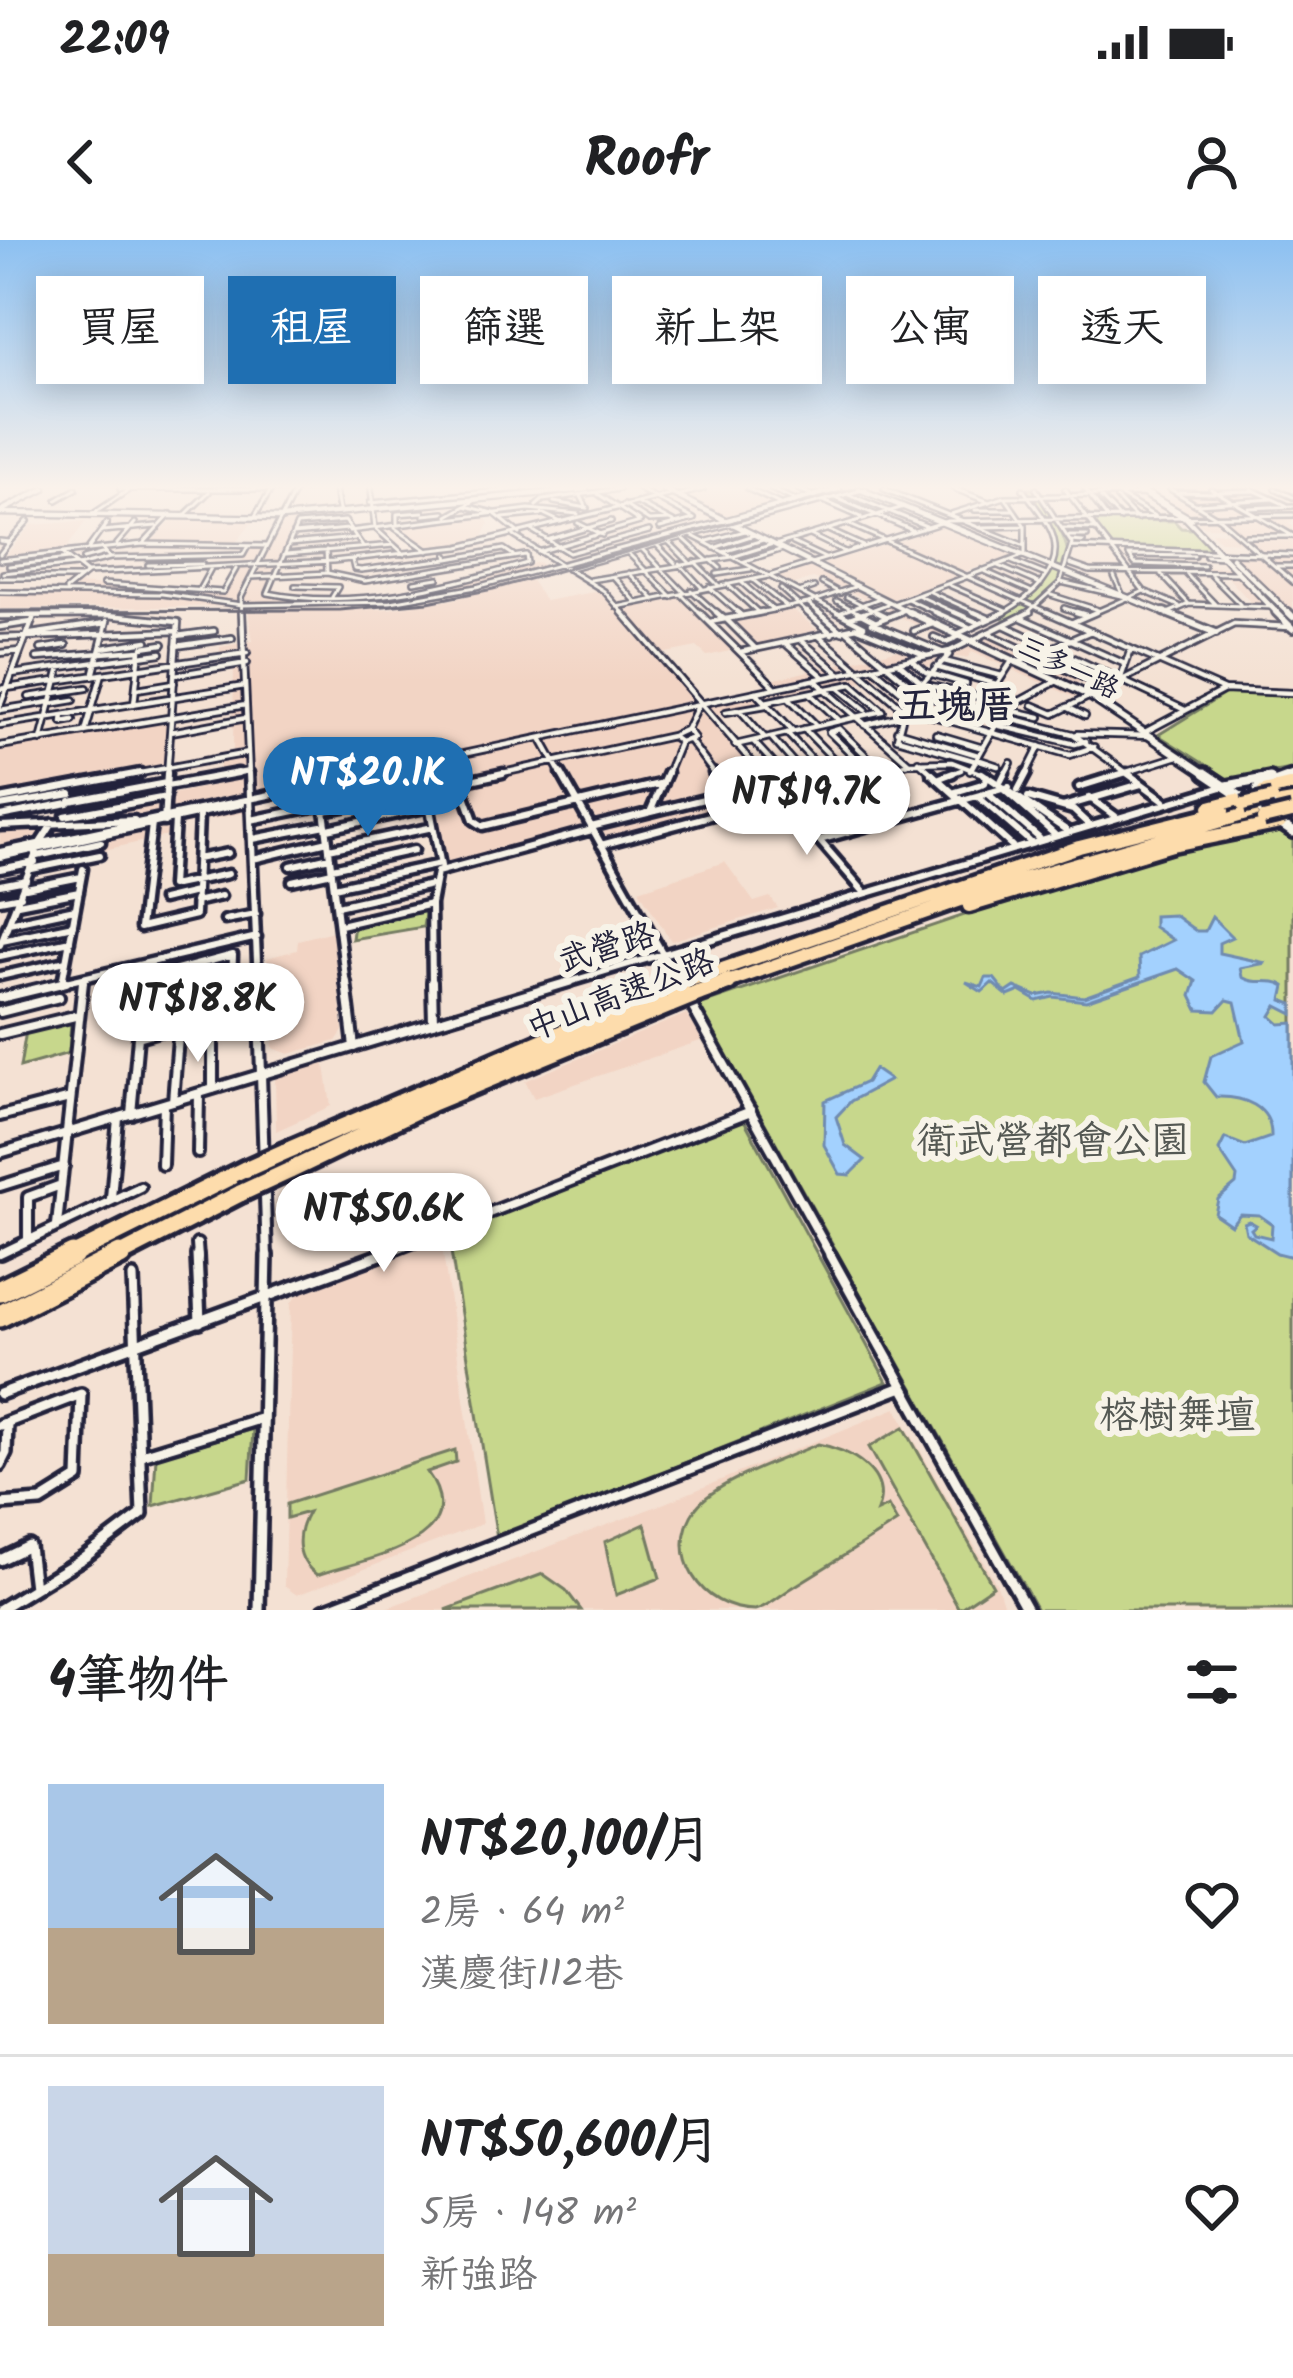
<!DOCTYPE html>
<html lang="zh-TW">
<meta charset="utf-8">
<style>
body{margin:0;font-family:Kalam,"LXGW WenKai TC",sans-serif;background:#f6f6f6;color:#202124;height:100vh;display:flex;flex-direction:column;font-size:45px;white-space:nowrap}
*{box-sizing:border-box;margin:0}
p{font-size:39px;color:#757577}
.icon{flex:none;width:66px;height:66px;fill:none;stroke:currentColor;stroke-width:2;stroke-linecap:round;stroke-linejoin:round}
.map{position:relative;height:1370px;overflow:hidden}
.drawer{display:flex;flex-direction:column;background:#fff;flex:1}
.drawer>*{flex:none}
.banner{position:absolute;left:36px;top:36px;width:1221px;height:108px;display:flex;gap:24px}
.price{position:absolute;translate:-50% -102px;padding:0 27px;border-radius:42px;background:#fff;color:#222;font-size:39px;line-height:78px;filter:drop-shadow(0 3px 6px #0008)}
.price::after{content:'';position:absolute;left:50%;top:72px;width:36px;height:27px;margin-left:-18px;background:inherit;clip-path:polygon(0 0,100% 0,50% 100%)}
.price.current{background:#1f6fb2;color:#fff}
ul{padding:0;list-style:none}
li{display:flex;align-items:center;gap:36px;height:300px;padding:0 48px}
li+li{border-top:3px solid #e0e0e0}
li span{display:grid;place-items:center;flex:none;width:336px;height:240px;border-radius:0px;color:#555}
li>.icon{margin-inline-start:auto}
span .icon{width:144px;height:144px;fill:#fffc;stroke-width:1}
li b{font-size:51px}
h2{display:flex;justify-content:space-between;align-items:center;height:144px;padding:0 48px;font-size:51px}
.pill{padding:0 42px;border-radius:0px;background:#fff;box-shadow:0 6px 30px #0003;font-size:42px;line-height:108px}
.pill.current{background:#1f6fb2;color:#fff}
.status{display:flex;justify-content:space-between;align-items:center;height:84px;padding:0 60px;background:#fff;direction:ltr}
.status svg{height:33px;fill:currentColor}
header{display:flex;justify-content:space-between;align-items:center;height:156px;padding:0 48px;background:#fff;font-size:54px;font-weight:800}
.map>svg:first-child{display:block}
</style>
<div class="status"><b>22:09</b><svg viewBox="0 0 49 12"><path d="M0 12V9h3v3zM5 12V6h3v6zM10 12V3h3v9zM15 12V0h3v12zM26 1h20v11H26zM47 4h2v5h-2z"/></svg></div>
<header><svg class="icon" aria-label="back" viewBox="0 0 24 24"><path d="M15 5l-7 7 7 7"/></svg>Roofr<svg class="icon" aria-label="person" viewBox="0 0 24 24"><circle cx="12" cy="8" r="4"/><path d="M4 21q1-7 8-7t8 7"/></svg></header>
<div class="map">
<svg width="1293" height="1370" viewBox="0 0 1293 1370">
<rect width="100%" height="100%" fill="#f4e1d3"/>
<filter id="ink" filterUnits="userSpaceOnUse"><feTurbulence type="fractalNoise" baseFrequency=".00833" numOctaves="2"/><feDisplacementMap in="SourceGraphic" scale="24" xChannelSelector="R" yChannelSelector="G"/><feConvolveMatrix kernelMatrix="1 2 1 2 8 2 1 2 1" color-interpolation-filters="sRGB"/></filter>
<g filter="url(#ink)">
<!-- built -->
<path fill="#f2d4c4" d="M709,249H743L771,264L724,276L686,256Z
M1173,249H1233L1266,271L1293,269V281L1288,283L1293,286V379L1280,366L1253,365L1223,332H1210L1207,327H1230L1215,311H1255L1244,302L1220,301L1211,292L1234,293L1229,287H1205L1163,259L1185,257Z
M335,274V280L296,284L267,349L268,357L392,354L476,340L538,322L549,329L456,353L381,364L0,369V354L64,355L75,344L225,353L251,306H269L285,278Z
M485,276L489,284L481,301L428,310L399,287Z
M173,279H255L234,305H148Z
M86,281L65,310L6,315L31,285Z
M942,285L1019,315L963,332L896,302Z
M887,304L959,336L893,359L823,324Z
M812,327L960,401L972,405L987,397L1082,440L1073,446L1086,452L1076,458L972,412L967,418L943,416L930,426L715,475L709,464L779,447L772,440L900,409L922,413L944,399L842,348L813,338L791,345L774,337Z
M531,340L545,361L599,351L693,461L419,519L417,512L321,532V537L272,547L275,558L257,562V570L178,586L176,594L104,610L105,603L0,625V588L60,585L66,577L219,544L220,516L233,513L234,419L219,420L220,407L253,401L248,371L387,369L451,360Z
M681,357L734,410L707,416L697,407L661,414L621,367Z
M790,367L821,393L750,408L721,380Z
M697,466L776,556L603,603L593,587L446,624L426,522Z
M168,480L164,524L0,554V509Z
M725,622L754,662L770,657L778,668L671,701L639,650Z
M333,691L343,791L336,801L289,814L273,808L267,718L297,710L298,700Z
M686,774L703,800L534,858L525,841Z
M324,819L331,866L276,891L275,835Z
M441,999L482,1284L297,1355L284,1346L291,1063L302,1050Z
M896,1168L997,1345L1005,1370H381L660,1265Z"/>
<!-- green -->
<path fill="#c7d78c" stroke="#747c64" stroke-width="3" d="M1025,249H1036C1078,316 1089,337 1010,381L998,376C1028,359 1073,330 1051,289C1044,275 1032,263 1025,249Z
M1090,279L1174,281L1181,288L1192,289L1211,309L1113,307Z
M1226,453L1293,455V529L1228,539L1158,495Z
M1273,585L1293,599V1370H1037L699,765L1121,622Z
M426,668L423,687L352,699L354,684Z
M71,781L69,813L20,827L26,791Z
M743,878L887,1142L497,1298L448,993Z
M904,1187L993,1346L959,1369L869,1207Z
M253,1189L250,1239L153,1266L156,1217Z
M818,1204C848,1209 893,1233 877,1271L888,1266L897,1282C863,1304 829,1325 795,1346C783,1353 768,1367 755,1370C700,1370 664,1313 696,1268C717,1240 785,1219 818,1204Z
M455,1210L456,1222L427,1232C478,1302 364,1319 317,1335C295,1319 295,1295 308,1272L287,1278V1264Z
M645,1284L660,1338L616,1355L605,1302Z
M543,1334L566,1350L581,1370H446Z"/>
<!-- water -->
<path fill="#a3d1fe" stroke="#6f8bb0" stroke-width="3" d="M1174,675L1196,691H1205L1212,677L1232,697L1219,703V713L1266,723L1240,728L1242,737C1256,746 1271,737 1285,746L1282,760L1293,764V774L1277,766L1271,776L1280,784L1293,783V1017L1277,1013L1246,993L1244,983L1249,981L1256,985L1251,989L1254,994L1271,998L1272,984L1259,975L1240,974L1231,985L1215,974L1218,959L1236,944L1237,937L1219,910L1225,898L1245,906L1271,897C1272,866 1243,856 1216,857L1204,842L1211,816L1244,801L1235,762L1227,760L1217,771L1198,770L1191,756L1196,741L1178,729L1086,761L1053,757L1037,761L1020,751L1008,756L992,743L982,752L966,742L982,747L986,738H994L1006,753L1015,747L1036,756L1052,753L1084,757L1140,737L1139,717L1173,700L1154,687V676Z
M874,829L890,840L851,861L836,877L845,905L865,920L850,935L840,934L824,905L825,861L866,842Z"/>
<g fill="none" stroke-linecap="round" stroke-linejoin="round">
<defs>
<path id="street-far4" d="M120,249H306
M335,249L339,270
M371,249L375,288L404,314
M639,249L694,279L660,288
M748,249L782,265
M771,249L797,261
M798,249L814,256
M884,249L1025,306
M955,249L989,262
M1065,249L1144,351L1089,375
M1085,249L1108,279
M1085,249L1110,250
M1109,249L1158,278
M1134,249L1184,278
M1170,249L1220,279L1293,342
M1211,249L1293,296
M1251,249L1286,265
M1275,249L1293,257
M1179,252L1214,253
M1219,252L1253,251
M849,255L926,286
M676,256L703,249
M836,258L912,290
M1101,258L1121,279
M1117,259L1137,279
M57,260L76,249
M824,261L861,277
M554,262L587,268L581,256
M370,263L521,249
M639,264L675,283
M1198,264L1272,259
M624,265L649,281L669,280
M465,266L494,273L520,294
M536,266L543,260L619,249
M1249,268L1293,266
M975,270H1013
M93,274L130,249
M186,274L209,252
M951,274L1005,257
M424,275L444,273
M255,276L271,250
M448,276L476,260
M503,278L544,274L561,282
M578,283L602,295
M848,284L1054,375
M397,285V274L423,272
M733,285L866,249
M981,287L1025,286
M395,288L428,311
M1063,288L1095,289
M532,290L569,313L649,291
M828,290L863,306
M102,291L156,286
M349,291L529,269L578,274
M293,294L348,289
M691,295L843,375
M810,295L845,312
M514,296L604,351L625,375
M1068,296H1087
M1246,296H1292
M683,298L707,320
M547,300L611,281
M0,301L9,302L0,314
M1071,301L1083,302
M9,302L28,281
M669,302L690,323
M704,302L745,291
M793,303L825,318
M117,304L135,283
M142,304L267,306
M289,304L356,298
M657,305L675,323
M775,305L904,267
M363,307L345,281L297,285L268,353C353,370 445,347 527,323L526,315
M1072,307L1293,315
M101,308L110,318L243,315L248,306
M714,308L754,295
M88,309L107,283
M642,309L684,352
M326,310L327,333L365,341L525,315
M538,312L640,282L598,254
M723,312L763,300
M61,313L87,333L66,350
M628,313L672,357
M286,314L394,305
M447,315L448,319L504,309L513,315
M1194,316L1129,315L1135,324L1204,326
M1206,316L1223,317
M83,319L105,313
M0,320L143,304L171,274
M352,320L354,329L361,330L448,319
M711,320L720,328
M1011,321L1046,335
M695,322L718,345
M742,322L783,309
M680,324L702,348
M1070,324L1090,331L1239,333
M148,325L202,324
M996,325L1041,344
M9,326L68,319
M78,326L110,318
M1275,326H1293
M567,329L731,284
M982,330L1032,352
M3,333L76,325
M87,333L333,321L459,307L673,254
M629,333L655,360
M717,334L750,329
M1161,334L1189,364
M1187,335L1215,364
M1211,335L1240,364
M613,336L637,363
M1114,336L1122,354
M252,337L327,333
M0,338H81
M590,340L732,317L773,304
M753,340L787,367
M414,342L438,338
M741,342L773,370
M1061,342L1122,356
M822,343L840,353
M103,344L223,352L236,329
M727,344L759,373
M949,345L1006,370
M295,346L338,347L332,357
M709,347L741,375
M781,349L810,375
M199,350L211,328
M691,350L719,375
M928,351L981,375
M1144,351L1179,366
M0,352L162,354L242,365L391,362L476,347L724,281
M799,352L814,347
M681,354L702,375
M917,355L961,375
M1051,355L1098,370
M847,357L883,375
M907,359L942,375
M837,361L863,375
M808,363L822,375
M893,364L1025,315V286L1005,257L1143,254
M617,367L769,336L947,281L1293,275
M1064,368L1085,375
M839,373L880,358
M1168,373L1189,364L1272,367
M242,375L241,357L296,249
M747,375L808,363L857,346
M858,375L890,363
M893,375L905,370
M999,375C1029,359 1068,329 1051,291C1044,275 1032,263 1023,249
M1025,375L1060,343L1072,304L1036,249"/>
<path id="street-far3" d="M242,372L249,536
M622,372L764,536
M699,372L776,448
M716,372L724,379
M737,372L742,376
M807,372L832,394
M818,372L842,392
M837,372L864,386
M857,372L876,382
M877,372L887,377
M935,372L969,387
M954,372L979,383
M974,372L990,379
M1047,372L1224,450
M1076,372L1086,375
M0,376L108,375L178,382L167,536
M849,378L866,372
M1022,378L1123,423
M726,379L756,409
M710,382L762,372
M875,382L900,372
M1073,382L1096,372
M872,383L949,415L907,459L897,498L976,521
M1004,385L1185,470
M0,387L32,382
M858,388L927,416
M847,391L914,448
M914,391L933,384
M988,393L1104,447
M31,394L106,383
M957,394L1005,372
M177,396L214,391
M819,396L901,467L1070,515L1094,507
M934,397L946,402L958,397
M0,398L178,391
M802,401L840,434
M785,403L823,436
M176,406L232,398
M143,407L163,404
M103,408L147,401
M41,409L66,405
M740,412L862,386
M0,413L20,411
M37,418L140,410L134,464
M911,419L926,432L966,444
M944,421L1002,436
M898,422L920,441
M1017,423L1091,391
M873,427L907,456
M936,427L996,444
M12,434L161,413
M175,435L247,423
M93,436L107,381
M1120,440L1131,409
M816,441L909,523L952,522L988,536
M919,443L988,459
M838,447L866,470
M0,449L247,413
M137,449L174,443
M994,449L1011,463
M756,452L793,491
M810,453L838,479
M912,453L1073,494L1131,536
M29,457L87,448
M788,457L815,484
M988,458L1012,421
M50,464L74,460
M1033,465L1054,474L1234,384L1289,387
M0,466L34,376
M1067,467L1085,476
M1005,469L1040,477
M0,470L50,462
M740,470L765,498
M726,472L766,465
M63,475L62,482L73,480
M0,485L245,446
M865,485L900,476
M996,485L1075,504L1086,501
M687,489L694,498L680,502L672,496Z
M687,489L699,464
M804,489L850,536
M839,489L829,492L870,532
M839,489L881,530
M897,491L978,515
M85,492L102,434
M171,492L246,478
M1145,492L1224,450L1293,453
M787,493L827,536
M936,494L983,508
M1077,494L1152,496
M771,497L805,536
M541,498L562,536
M41,500L60,428
M690,501L716,536
M753,501L785,536
M735,505L883,471L852,444L765,462
M0,506L246,465
M977,519L998,526
M918,521L935,536
M421,523L424,536
M970,531L1005,469L1057,441
M124,536L248,513
M222,536L249,531
M359,536L950,411L1030,372
M489,536L672,496
M666,536L680,502
M860,536L909,523
M945,536L961,530
M1004,536L1011,523
M1025,536L1040,506
M1114,536L1178,516"/>
<path id="street-far2" d="M249,533L258,745
M423,533L441,626
M503,533L471,540L462,547L474,580L483,586L663,543
M561,533L678,741
M761,533L864,652
M782,533L799,552
M803,533L853,590
M824,533L833,543
M847,533L852,538
M931,533L1012,606
M982,533L1066,590
M1127,533L1164,560
M937,539L953,533
M1001,541L1005,533
M167,546L238,533
M321,546L346,745
M1079,547L1124,533
M1003,549L1054,594
M1018,550L1027,533
M805,551L840,594
M955,552L985,543L987,536
M987,553L1039,598
M977,556L1029,601
M1028,557L1073,570L1088,584
M1089,557L1115,576
M0,559L140,533
M70,561L166,543
M0,566L71,554
M1063,567L1141,544
M651,570L667,533
M324,571L427,551
M0,576L68,563
M65,576L166,557
M175,580L171,646L228,634
M251,580L324,565
M164,582L167,533
M152,584L140,688L195,675L199,575
M0,586L134,580
M591,587L720,555V542L713,533
M328,589L430,567
M253,599L326,585
M819,600L1009,547
M601,605L871,533
M329,609L433,587
M0,612L373,533
M38,616L101,602
M0,617L242,564
M197,619L228,613
M253,619L328,601
M291,626L330,617
M332,628L414,610
M0,629L35,622
M32,629L100,615
M292,641L332,632
M0,645L26,640
M334,647L440,624
M26,648L81,637
M0,660L21,656
M162,660L195,652
M195,662L221,656
M18,664L79,652
M337,666L431,645
M225,680L256,674
M9,683L75,669
M340,685L431,664
M2,700L73,685
M0,705L40,603L53,583
M0,716L70,701
M0,736L66,721
M62,743L83,629
M53,745L257,697
M82,745L83,738
M142,745L143,739L233,715L232,745
M191,745L192,726
M432,745L431,664L437,632L592,590
M559,745L1222,547"/>
<path id="street-far1" d="M258,742L267,1018
M346,742L354,807
M432,742L433,783
M687,757L832,1018
M0,758L66,742
M0,772L59,757
M213,776V849
M190,782L191,742
M0,794L79,775
M138,797L143,742
M138,797L232,770L233,742
M173,861L179,785
M131,874L138,797
M0,876L70,858
M0,913L569,742
M198,913L199,854
M162,925L164,864
M0,946L64,926
M111,958L118,878
M57,985L83,742
M28,1000V957L61,945
M197,1004L198,1018
M0,1014L140,947
M373,1018L751,871"/>
<path id="street" d="M197,1015L200,1082
M830,1015L1027,1370
M0,1154L380,1015
M0,1185L81,1154L78,1238L41,1261L0,1264
M141,1215L263,1178
M0,1225L6,1213L7,1183
M0,1320L29,1306L34,1348
M0,1369L85,1317L142,1274L133,1037
M259,1370L267,1015
M324,1370L902,1147"/>
<path id="secondary-far2" d="M663,249L915,375
M859,249L1171,375
M1139,249L1191,279
M1,271L44,249
M0,273L281,278L586,249
M1187,279L1279,375
M724,281L839,249
M1232,318L1291,375"/>
<path id="secondary-far1" d="M909,372L1088,455L1209,536
M1164,372L1216,393
M1276,372L1293,389
M1288,372L1293,377"/>
<path id="secondary" d="M1205,533L1293,592
M1227,546L1270,538
M1285,571L1258,549L1293,536"/>
<path id="highway-far2" d="M1264,552L1293,545
M1281,564L1293,562
M1210,567L1236,560
M969,666L1172,605L1280,583
M690,740L1079,607L1223,571
M719,745L1012,642L1253,572"/>
<path id="highway-far1" d="M698,753L728,742
M284,912L663,750
M289,931L433,862L671,764
M67,1018L246,929
M114,1018L241,953"/>
<path id="highway" d="M0,1051L73,1015
M0,1076L120,1015"/>
</defs>
<!-- street-far4 casing -->
<use href="#street-far4" stroke="#22223b" stroke-width="8"/>
<!-- street-far3 casing -->
<use href="#street-far3" stroke="#22223b" stroke-width="10"/>
<!-- street-far2 casing -->
<use href="#street-far2" stroke="#22223b" stroke-width="15"/>
<!-- street-far1 casing -->
<use href="#street-far1" stroke="#22223b" stroke-width="16"/>
<!-- street casing -->
<use href="#street" stroke="#22223b" stroke-width="18"/>
<!-- secondary-far2 casing -->
<use href="#secondary-far2" stroke="#22223b" stroke-width="9"/>
<!-- secondary-far1 casing -->
<use href="#secondary-far1" stroke="#22223b" stroke-width="12"/>
<!-- secondary casing -->
<use href="#secondary" stroke="#22223b" stroke-width="18"/>
<!-- highway-far2 casing -->
<use href="#highway-far2" stroke="#22223b" stroke-width="21"/>
<!-- highway-far1 casing -->
<use href="#highway-far1" stroke="#22223b" stroke-width="26"/>
<!-- highway casing -->
<use href="#highway" stroke="#22223b" stroke-width="30"/>
<!-- street-far4 -->
<use href="#street-far4" stroke="#f7f3e8" stroke-width="3"/>
<!-- street-far3 -->
<use href="#street-far3" stroke="#f7f3e8" stroke-width="4.5"/>
<!-- street-far2 -->
<use href="#street-far2" stroke="#f7f3e8" stroke-width="6"/>
<!-- street-far1 -->
<use href="#street-far1" stroke="#f7f3e8" stroke-width="8"/>
<!-- street -->
<use href="#street" stroke="#f7f3e8" stroke-width="9"/>
<!-- secondary-far2 -->
<use href="#secondary-far2" stroke="#f7f3e8" stroke-width="4.5"/>
<!-- secondary-far1 -->
<use href="#secondary-far1" stroke="#f7f3e8" stroke-width="6"/>
<!-- secondary -->
<use href="#secondary" stroke="#f7f3e8" stroke-width="9"/>
<!-- highway-far2 -->
<use href="#highway-far2" stroke="#fddcac" stroke-width="12"/>
<!-- highway-far1 -->
<use href="#highway-far1" stroke="#fddcac" stroke-width="16"/>
<!-- highway -->
<use href="#highway" stroke="#fddcac" stroke-width="21"/>
<!-- tram -->
<path stroke="#22223b" stroke-width="3" d="M0,371L340,370L428,362L493,349L853,249"/>
<defs>
<path id="highway-bridge-far1" d="M1243,565L1272,558
M1263,579L1292,572
M675,745L690,740"/>
<path id="highway-bridge" d="M663,750L683,742
M671,764L698,753
M246,929L284,912
M241,953L289,931"/>
</defs>
<!-- highway-bridge-far1 casing -->
<use href="#highway-bridge-far1" stroke="#22223b" stroke-width="21" stroke-linecap="butt"/>
<!-- highway-bridge casing -->
<use href="#highway-bridge" stroke="#22223b" stroke-width="26" stroke-linecap="butt"/>
<!-- highway-bridge-far1 -->
<use href="#highway-bridge-far1" stroke="#fddcac" stroke-width="12"/>
<!-- highway-bridge -->
<use href="#highway-bridge" stroke="#fddcac" stroke-width="16"/>
</g>
</g>
<!-- sky -->
<linearGradient id="sky" x2="0" y2="1"><stop stop-color="#8cc0f1"/><stop offset="0.56" stop-color="#faf2eb"/><stop offset="1" stop-color="#faf2eb" stop-opacity="0"/></linearGradient>
<rect width="1293" height="441" fill="url(#sky)"/>
<g text-anchor="middle" stroke-width="12" stroke-linejoin="round" paint-order="stroke">
<!-- far-street labels -->
<g font-size="27" fill="#22223b" stroke="#f7f3e8">
<text transform="translate(1069 427) rotate(26)" y="9">三多一路</text>
</g>
<!-- street labels -->
<g font-size="33" fill="#22223b" stroke="#f7f3e8">
<text transform="translate(606 706) rotate(-17)" y="12">武營路</text>
<text transform="translate(620 753) rotate(-21)" y="12">中山高速公路</text>
</g>
<!-- far-district labels -->
<g font-size="39" font-weight="bold" fill="#22223b" stroke="#f7f3e8">
<text x="956" y="478">五塊厝</text>
</g>
<!-- near-park labels -->
<g font-size="39" fill="#545853" stroke="#f7f3e8">
<text x="1053" y="913">衛武營都會公園</text>
<text x="1177" y="1188">榕樹舞壇</text>
</g>
</g>
</svg>
<b class="price current" style="left:368px;top:599px">NT$20.1K</b>
<b class="price" style="left:807px;top:618px">NT$19.7K</b>
<b class="price" style="left:198px;top:825px">NT$18.8K</b>
<b class="price" style="left:384px;top:1035px">NT$50.6K</b>
<div class="banner">
<a class="pill">買屋</a>
<a class="pill current">租屋</a>
<a class="pill">篩選</a>
<a class="pill">新上架</a>
<a class="pill">公寓</a>
<a class="pill">透天</a>
</div>
</div>
<section class="drawer">
<h2>4筆物件<svg class="icon" aria-label="filters" viewBox="0 0 24 24"><path d="M4 7h16M4 17h16"/><circle cx="9" cy="7" r="2"/><circle cx="15" cy="17" r="2"/></svg></h2>
<ul>
<li><span style="background:linear-gradient(#a9c7e8 60%,#b9a48a 0)"><svg class="icon" aria-label="home" viewBox="0 0 24 24"><path d="M3 11l9-7 9 7M6 9v11h12V9"/></svg></span><div><b>NT$20,100/月</b><p>2房 · 64 m²</p><p>漢慶街112巷</p></div><svg class="icon" aria-label="heart" viewBox="0 0 24 24"><path d="M12 20l-8-8c-3-5 5-10 8-4 3-6 11-1 8 4z"/></svg></li>
<li><span style="background:linear-gradient(#c9d6e8 70%,#b9a48a 0)"><svg class="icon" aria-label="home" viewBox="0 0 24 24"><path d="M3 11l9-7 9 7M6 9v11h12V9"/></svg></span><div><b>NT$50,600/月</b><p>5房 · 148 m²</p><p>新強路</p></div><svg class="icon" aria-label="heart" viewBox="0 0 24 24"><path d="M12 20l-8-8c-3-5 5-10 8-4 3-6 11-1 8 4z"/></svg></li>
</ul>
</section>
